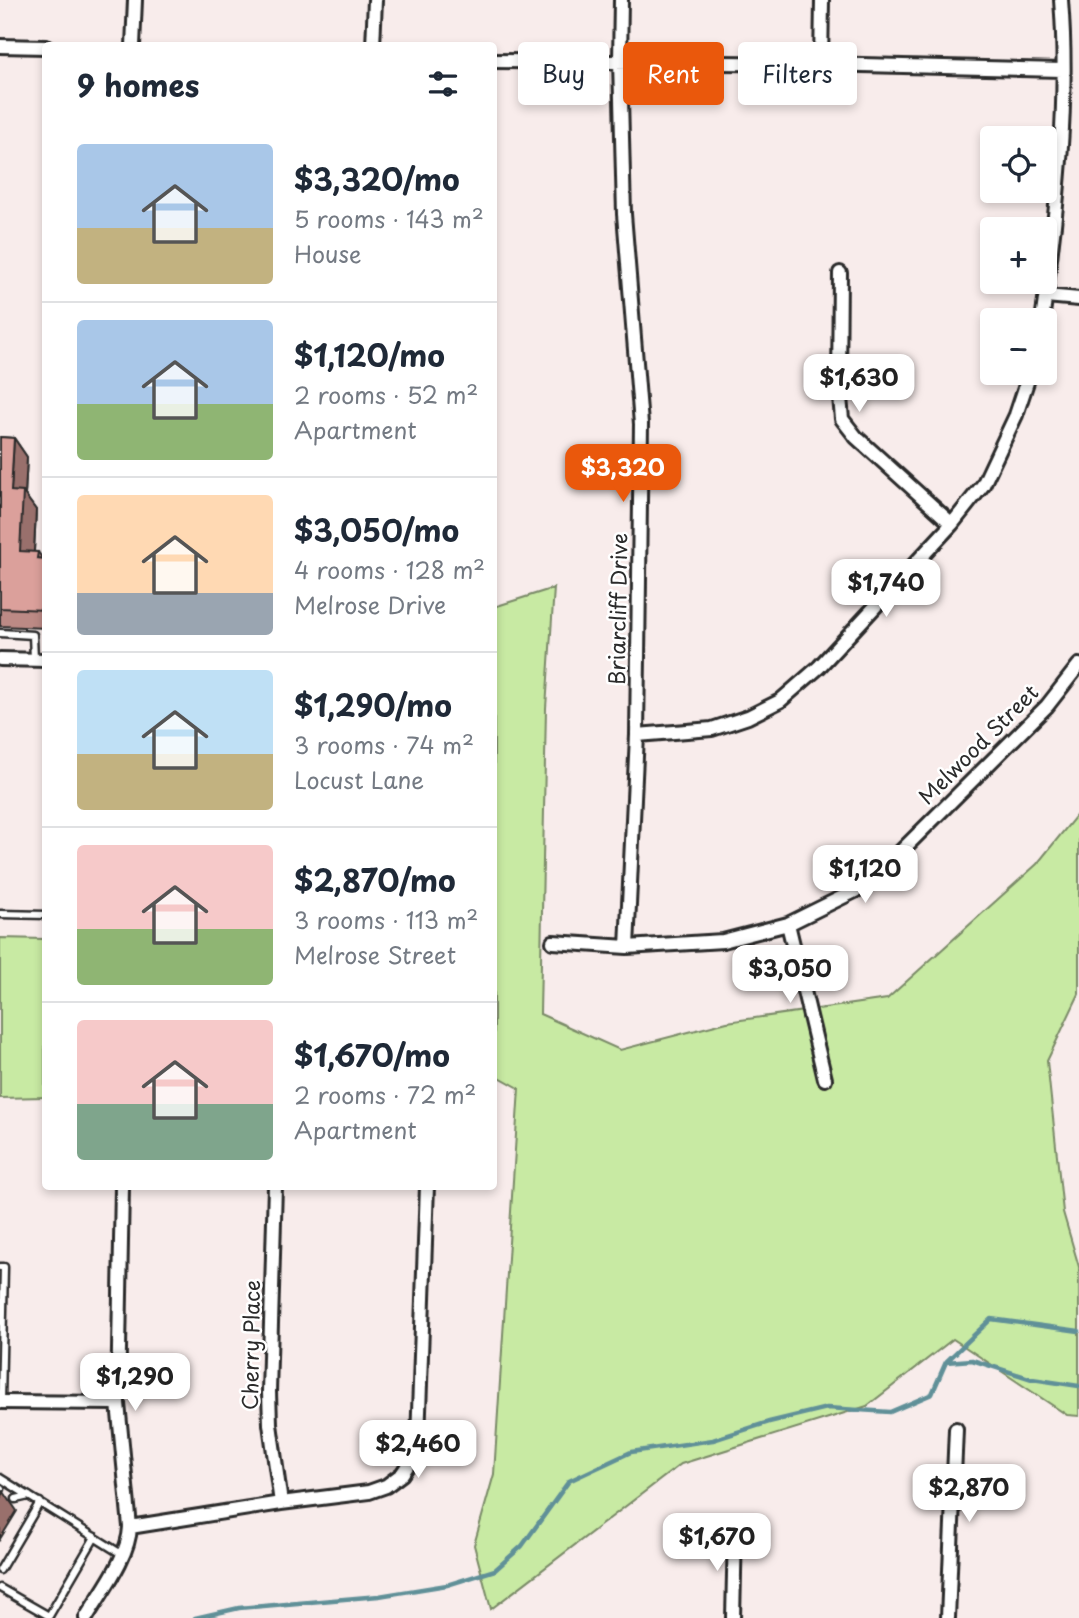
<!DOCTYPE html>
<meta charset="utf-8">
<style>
body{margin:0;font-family:"Playpen Sans",sans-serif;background:#f6f6f7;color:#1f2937;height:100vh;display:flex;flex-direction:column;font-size:26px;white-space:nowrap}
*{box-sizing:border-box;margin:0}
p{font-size:23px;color:#747a83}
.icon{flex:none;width:38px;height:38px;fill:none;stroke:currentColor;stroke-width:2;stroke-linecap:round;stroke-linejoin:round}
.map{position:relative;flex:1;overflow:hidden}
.panel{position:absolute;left:42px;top:42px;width:455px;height:1148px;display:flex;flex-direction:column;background:#fff;border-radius:7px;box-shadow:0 4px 10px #0003}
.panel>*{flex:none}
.banner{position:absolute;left:518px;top:42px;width:455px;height:63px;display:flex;gap:14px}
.controls{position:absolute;left:980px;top:126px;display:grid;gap:14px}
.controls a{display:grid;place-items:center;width:77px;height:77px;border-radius:7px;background:#fff;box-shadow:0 4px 10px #0003;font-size:35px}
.price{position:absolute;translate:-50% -60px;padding:0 16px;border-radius:14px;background:#fff;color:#222;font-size:23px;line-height:46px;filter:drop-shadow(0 2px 4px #0008)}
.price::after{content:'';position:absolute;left:50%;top:42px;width:21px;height:16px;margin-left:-10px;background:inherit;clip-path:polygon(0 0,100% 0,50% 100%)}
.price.current{background:#ea580c;color:#fff}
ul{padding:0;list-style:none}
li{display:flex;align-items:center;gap:21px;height:175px;padding:0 35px}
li+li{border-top:2px solid #e0e1e3}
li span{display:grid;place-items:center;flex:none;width:196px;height:140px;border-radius:7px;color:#555}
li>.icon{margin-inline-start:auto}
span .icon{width:84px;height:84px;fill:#fffc;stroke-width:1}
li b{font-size:30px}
h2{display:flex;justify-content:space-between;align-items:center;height:84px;padding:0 35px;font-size:30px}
.chip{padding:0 24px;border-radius:7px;background:#fff;box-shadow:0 4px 10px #0003;font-size:24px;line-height:63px}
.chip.current{background:#ea580c;color:#fff}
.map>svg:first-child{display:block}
</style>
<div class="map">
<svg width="1079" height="1618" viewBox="0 0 1079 1618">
<rect width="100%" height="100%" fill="#f8eceb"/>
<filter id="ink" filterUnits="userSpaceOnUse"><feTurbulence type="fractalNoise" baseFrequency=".0143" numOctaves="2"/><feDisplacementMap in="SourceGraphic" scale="14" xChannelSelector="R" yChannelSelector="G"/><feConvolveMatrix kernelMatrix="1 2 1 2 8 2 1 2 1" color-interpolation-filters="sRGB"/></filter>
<g filter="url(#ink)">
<!-- green -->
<path fill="#c8eaa3" stroke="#7a8a67" stroke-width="2" d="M554,588L546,708L540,1014L620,1050L727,1022L887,999L1037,864L1079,812V994L1047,1061L1063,1212L1079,1267V1416L1067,1415L953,1339L867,1406L681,1464L491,1609L474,1545L494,1474L519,1088L494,1074V607Z
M0,938L45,939V1097L0,1098Z"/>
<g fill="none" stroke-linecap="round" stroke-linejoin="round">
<!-- stream -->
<path stroke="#609098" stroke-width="4.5" d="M947,1361L991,1319L1079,1331
M195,1618L239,1608L379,1596L447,1585L495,1570L522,1546L569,1481L631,1452L713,1440L769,1422L827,1408L890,1412L932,1394L946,1362L972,1360L1032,1379L1079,1386"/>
<defs>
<path id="lane" d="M0,633L33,635L34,659
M0,914L46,915
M0,1267H4L1,1401
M0,1478L123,1555
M0,1488L1,1489
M16,1499L29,1496
M0,1570L40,1502
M0,1588L49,1616L95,1537"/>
<path id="street" d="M621,0L620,61L624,214L641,424L637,735L627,947
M0,46L46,47
M133,46L135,0
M373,46L375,0
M494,61L821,64L1063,70
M821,64L822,0
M840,273L839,386L842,419L856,437L952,524
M1046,296L1079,299
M1042,320C1047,289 1050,257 1054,225C1062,150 1067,75 1061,0
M0,659L46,660
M637,735L712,729L748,717L780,701L819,667L952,524L983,485L1016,415L1030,373
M788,924L825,1079
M553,942L627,947L723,941L788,924L867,885L1047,706L1079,665
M275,1186L269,1392L270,1424L281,1503
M0,1402L118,1403
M130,1527L281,1503L369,1492L386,1486L402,1474L412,1459L418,1440L427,1186
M86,1618C101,1592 129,1557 130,1527L118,1403L122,1186
M733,1618L735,1529
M948,1618L956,1429"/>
</defs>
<!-- lane casing -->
<use href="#lane" stroke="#2b2b2b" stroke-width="11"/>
<!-- street casing -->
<use href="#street" stroke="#2b2b2b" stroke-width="18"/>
<!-- lane -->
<use href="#lane" stroke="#fff" stroke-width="6"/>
<!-- street -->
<use href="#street" stroke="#fff" stroke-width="12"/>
</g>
<!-- wall -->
<path fill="#bc8a85" stroke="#2b2b2b" stroke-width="2" d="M0,437L14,438L27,457L25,495L36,510L34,552H38L43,559H46V628L0,626Z"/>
<!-- shaded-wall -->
<path fill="#99706c" stroke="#2b2b2b" stroke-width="2" d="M14,438L27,457L25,495L36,510L33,570L20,551L11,491Z
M4,1492L17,1511L0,1539V1499Z"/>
<!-- building -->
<path fill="#dba09b" stroke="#2b2b2b" stroke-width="2" d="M0,437L14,438L11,491L23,492L20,551L38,552L37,558L46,559L45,610L0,608Z
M0,1490L4,1492L0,1499Z"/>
</g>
<g text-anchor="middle" stroke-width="5" stroke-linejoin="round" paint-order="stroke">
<!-- street labels -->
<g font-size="21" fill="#2b2b2b" stroke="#fff">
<text transform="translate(619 609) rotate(-89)" y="7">Briarcliff Drive</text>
<text transform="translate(979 745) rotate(-45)" y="7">Melwood Street</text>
<text transform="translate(252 1345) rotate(-89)" y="7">Cherry Place</text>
</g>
</g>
</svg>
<div class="controls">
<a><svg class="icon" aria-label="locate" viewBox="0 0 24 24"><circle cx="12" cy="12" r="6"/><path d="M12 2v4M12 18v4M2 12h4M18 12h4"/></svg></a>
<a>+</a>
<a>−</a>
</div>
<b class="price" style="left:859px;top:414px">$1,630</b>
<b class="price current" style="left:623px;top:504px">$3,320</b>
<b class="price" style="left:886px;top:619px">$1,740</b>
<b class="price" style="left:865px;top:905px">$1,120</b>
<b class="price" style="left:790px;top:1005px">$3,050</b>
<b class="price" style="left:135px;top:1413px">$1,290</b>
<b class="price" style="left:418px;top:1480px">$2,460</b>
<b class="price" style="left:969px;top:1524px">$2,870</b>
<b class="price" style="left:717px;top:1573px">$1,670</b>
<div class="banner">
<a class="chip">Buy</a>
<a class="chip current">Rent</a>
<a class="chip">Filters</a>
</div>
<section class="panel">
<h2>9 homes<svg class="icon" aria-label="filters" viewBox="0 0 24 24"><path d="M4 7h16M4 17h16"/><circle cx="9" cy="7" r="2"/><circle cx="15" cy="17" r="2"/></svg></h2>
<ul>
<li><span style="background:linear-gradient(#a9c7e8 60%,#c2b280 0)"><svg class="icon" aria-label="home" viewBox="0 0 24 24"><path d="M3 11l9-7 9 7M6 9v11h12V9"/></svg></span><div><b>$3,320/mo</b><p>5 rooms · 143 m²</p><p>House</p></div></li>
<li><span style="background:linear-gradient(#a9c7e8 60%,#8fb573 0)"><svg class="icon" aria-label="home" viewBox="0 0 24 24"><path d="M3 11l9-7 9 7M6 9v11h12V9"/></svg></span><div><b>$1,120/mo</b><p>2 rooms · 52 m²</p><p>Apartment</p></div></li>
<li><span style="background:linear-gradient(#ffd9b3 70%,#9aa5b1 0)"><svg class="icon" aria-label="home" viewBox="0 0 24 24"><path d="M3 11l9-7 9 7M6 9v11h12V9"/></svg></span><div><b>$3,050/mo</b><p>4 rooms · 128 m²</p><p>Melrose Drive</p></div></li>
<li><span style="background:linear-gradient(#bfe0f5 60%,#c2b280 0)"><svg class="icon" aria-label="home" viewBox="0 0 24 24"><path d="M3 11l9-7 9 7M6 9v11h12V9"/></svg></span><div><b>$1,290/mo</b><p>3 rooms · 74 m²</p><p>Locust Lane</p></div></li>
<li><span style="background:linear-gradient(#f6c9c9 60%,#8fb573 0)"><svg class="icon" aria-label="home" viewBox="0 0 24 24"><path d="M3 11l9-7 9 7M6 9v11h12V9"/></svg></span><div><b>$2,870/mo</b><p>3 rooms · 113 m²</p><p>Melrose Street</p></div></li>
<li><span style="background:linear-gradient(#f6c9c9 60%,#7fa58c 0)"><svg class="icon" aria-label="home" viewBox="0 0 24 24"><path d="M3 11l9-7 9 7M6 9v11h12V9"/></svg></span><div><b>$1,670/mo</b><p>2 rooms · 72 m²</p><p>Apartment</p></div></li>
</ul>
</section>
</div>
